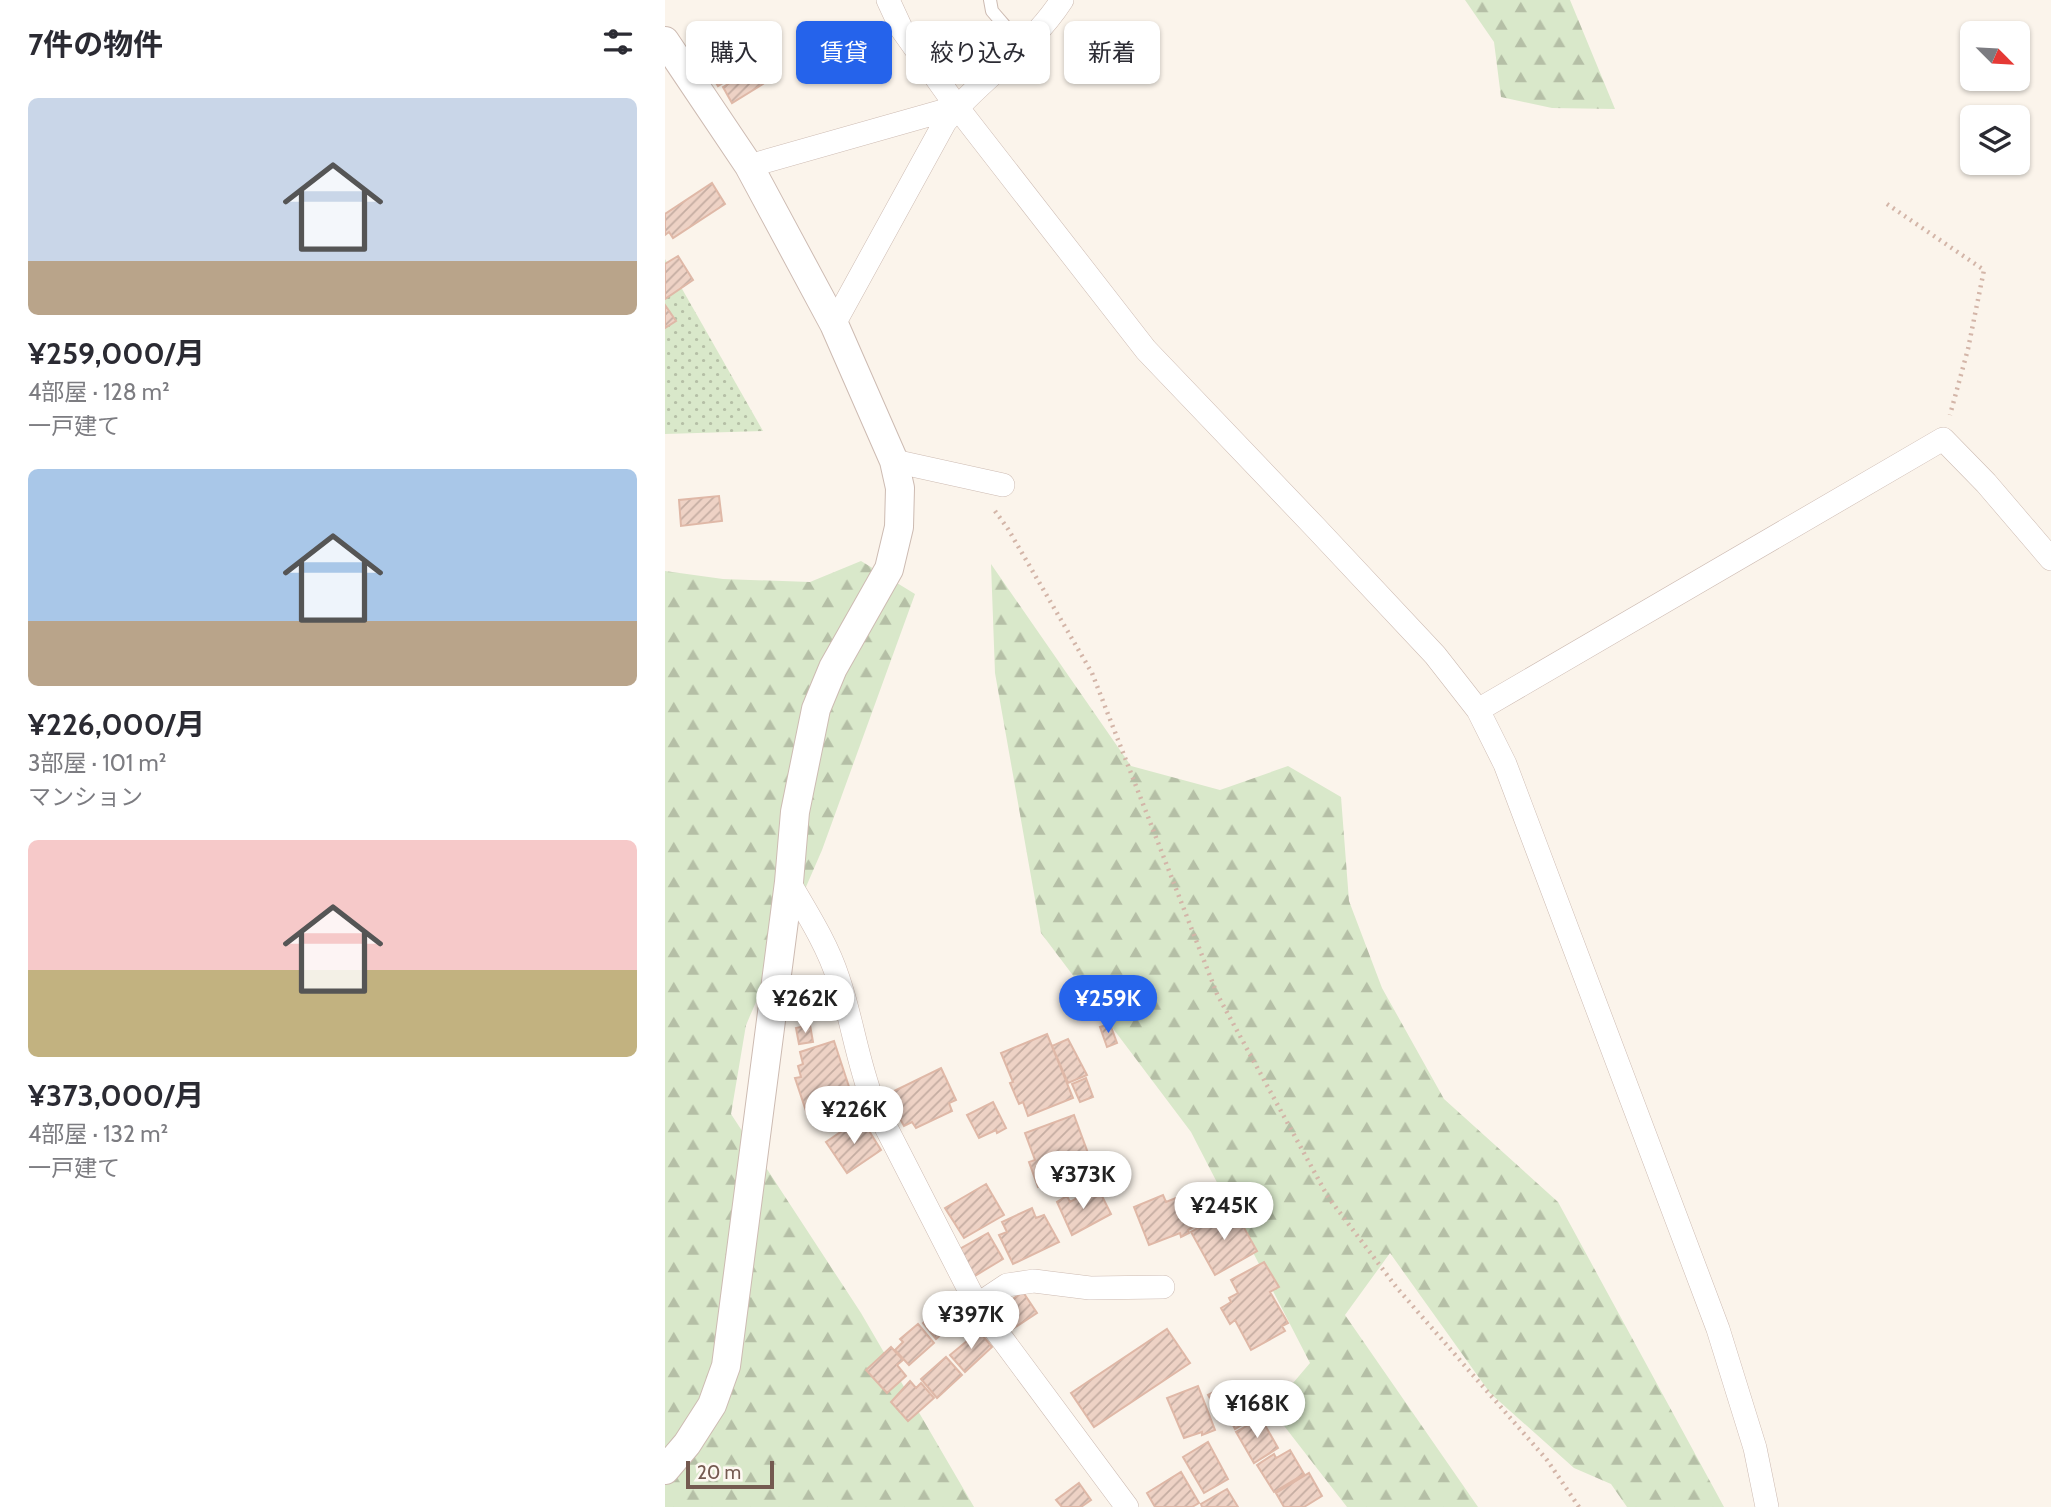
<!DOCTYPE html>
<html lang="ja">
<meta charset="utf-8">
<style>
body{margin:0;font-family:Cabin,"Noto Sans JP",sans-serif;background:#f7f7f7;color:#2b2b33;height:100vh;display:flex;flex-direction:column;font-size:26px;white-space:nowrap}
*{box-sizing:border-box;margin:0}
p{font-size:23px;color:#7c7c81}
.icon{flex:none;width:38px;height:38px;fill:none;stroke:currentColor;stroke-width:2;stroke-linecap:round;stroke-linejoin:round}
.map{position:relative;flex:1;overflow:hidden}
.drawer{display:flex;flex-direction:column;background:#fff;width:665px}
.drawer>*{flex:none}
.hud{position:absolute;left:21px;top:21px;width:665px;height:63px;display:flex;gap:14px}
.needle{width:46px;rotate:114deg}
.buttons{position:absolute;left:1295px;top:21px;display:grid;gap:14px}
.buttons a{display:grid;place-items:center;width:70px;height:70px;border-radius:10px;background:#fff;box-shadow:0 2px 5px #0004;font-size:35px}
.scale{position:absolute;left:21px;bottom:18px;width:88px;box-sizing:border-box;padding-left:7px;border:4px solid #745a50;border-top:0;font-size:19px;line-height:24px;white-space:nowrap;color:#745a50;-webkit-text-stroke:5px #fef8f2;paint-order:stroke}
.price{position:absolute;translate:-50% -60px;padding:0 16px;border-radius:24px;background:#fff;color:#222;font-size:23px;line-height:46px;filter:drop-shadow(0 2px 4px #0008)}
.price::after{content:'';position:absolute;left:50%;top:42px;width:21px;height:16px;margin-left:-10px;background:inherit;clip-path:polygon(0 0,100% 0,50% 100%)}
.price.current{background:#2563eb;color:#fff}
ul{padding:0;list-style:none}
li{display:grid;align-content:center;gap:14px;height:371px;padding:0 28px}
li span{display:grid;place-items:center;height:217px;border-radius:10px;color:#555}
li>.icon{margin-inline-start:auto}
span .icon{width:126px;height:126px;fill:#fffc;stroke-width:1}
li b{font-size:30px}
h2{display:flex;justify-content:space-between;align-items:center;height:84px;padding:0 28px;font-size:30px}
.tag{padding:0 24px;border-radius:10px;background:#fff;box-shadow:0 2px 5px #0004;font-size:24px;line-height:63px}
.tag.current{background:#2563eb;color:#fff}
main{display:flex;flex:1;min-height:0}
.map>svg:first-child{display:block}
</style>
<main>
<section class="drawer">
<h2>7件の物件<svg class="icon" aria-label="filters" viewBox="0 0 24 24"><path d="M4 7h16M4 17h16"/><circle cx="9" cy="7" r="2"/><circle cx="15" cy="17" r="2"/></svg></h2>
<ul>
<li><span style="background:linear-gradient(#c9d6e8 75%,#b9a48a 0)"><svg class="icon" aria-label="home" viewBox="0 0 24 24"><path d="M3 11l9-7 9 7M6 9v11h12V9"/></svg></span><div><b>¥259,000/月</b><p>4部屋 · 128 m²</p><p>一戸建て</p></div></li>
<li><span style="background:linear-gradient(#a9c7e8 70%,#b9a48a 0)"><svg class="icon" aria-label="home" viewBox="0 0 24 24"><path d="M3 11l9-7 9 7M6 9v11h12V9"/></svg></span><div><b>¥226,000/月</b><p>3部屋 · 101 m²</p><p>マンション</p></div></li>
<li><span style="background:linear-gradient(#f6c9c9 60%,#c2b280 0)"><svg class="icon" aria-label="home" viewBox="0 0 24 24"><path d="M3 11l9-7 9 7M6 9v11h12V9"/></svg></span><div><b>¥373,000/月</b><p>4部屋 · 132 m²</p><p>一戸建て</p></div></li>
</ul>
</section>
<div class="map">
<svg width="1386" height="1507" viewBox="0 0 1386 1507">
<defs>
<pattern id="grass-dots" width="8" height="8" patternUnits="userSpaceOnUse" patternTransform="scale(1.75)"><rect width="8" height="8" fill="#d9e8ca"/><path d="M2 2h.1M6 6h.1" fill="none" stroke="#b5bfa6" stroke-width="1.8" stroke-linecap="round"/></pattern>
<pattern id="forest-firs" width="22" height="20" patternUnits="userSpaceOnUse" patternTransform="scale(1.75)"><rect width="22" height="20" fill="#d9e8ca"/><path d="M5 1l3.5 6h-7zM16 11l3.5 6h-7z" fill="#b5bfa6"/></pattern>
<pattern id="building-hatch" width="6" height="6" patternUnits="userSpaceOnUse" patternTransform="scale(1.75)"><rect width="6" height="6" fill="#eed2c5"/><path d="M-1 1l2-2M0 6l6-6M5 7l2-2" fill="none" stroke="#c5ada2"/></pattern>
</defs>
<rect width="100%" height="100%" fill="#fbf4eb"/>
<!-- grass -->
<path fill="url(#grass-dots)" d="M0,259L98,431L0,434Z"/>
<!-- forest -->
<path fill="url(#forest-firs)" d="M800,0H905L950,109L887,108L836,97L829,42Z
M196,561L250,594L157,850L81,1025L66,1114L196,1313L309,1507H0V571L58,579L145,582Z
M326,564L466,766L555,790L623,766L676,797L684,901L717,988L779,1099L893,1202L1059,1507H962L946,1484L909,1468L825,1393L725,1253L680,1315L813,1507H682L606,1409L645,1363L526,1132L376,933L330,673Z"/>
<!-- building -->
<path fill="url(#building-hatch)" stroke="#dfb8a7" stroke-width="2" d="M66,64L72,74L53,86L47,76Z
M89,69L98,84L67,103L58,87Z
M47,183L60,204L8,238L4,232L0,235V214Z
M13,256L28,280L0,299V264Z
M0,305L11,321L0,328Z
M54,496L57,521L16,526L14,500Z
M445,1024L452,1043L442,1047L435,1027Z
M145,1025L148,1042L134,1044L131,1028Z
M382,1034L408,1098L363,1116L358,1102L354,1104L345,1083L348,1082L336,1053Z
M403,1039L422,1075L403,1083L387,1046Z
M169,1041L189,1102L143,1117L130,1078L136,1077L133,1066L138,1064L135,1052Z
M276,1068L291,1100L284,1103L287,1111L251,1128L247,1122L239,1126L234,1117L229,1120L221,1104L227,1101L223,1094Z
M421,1078L428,1097L415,1102L407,1084Z
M328,1102L341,1128L332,1133L331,1130L314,1138L302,1115Z
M409,1115L431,1175L387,1191L384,1183L373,1187L364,1162L370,1160L360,1133Z
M196,1118L216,1150L182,1173L161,1142Z
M321,1184L339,1215L299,1238L280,1208Z
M541,1186L552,1215L523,1230L524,1233L516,1237L515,1233L484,1245L469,1207L498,1195L501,1202Z
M427,1190L430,1197L436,1194L446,1214L407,1235L392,1202L402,1196L405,1202Z
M367,1208L371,1218L379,1215L394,1242L348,1264L334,1235L342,1232L337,1222Z
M568,1208L592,1251L550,1275L526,1232Z
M323,1233L338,1259L308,1277L293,1250Z
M599,1262L614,1287L605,1292L623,1323L617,1326L620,1331L586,1350L570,1320L565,1324L556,1308L566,1302L564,1298L573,1293L566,1280Z
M358,1292L372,1313L346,1330L328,1312Z
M285,1299L299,1314L271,1339L258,1323Z
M253,1324L269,1343L244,1365L230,1350L238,1342L235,1339Z
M502,1329L525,1363L429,1427L406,1393Z
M314,1331L327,1347L300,1372L285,1355Z
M226,1347L238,1360L232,1365L241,1376L222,1393L201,1370Z
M281,1357L297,1375L272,1398L256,1379Z
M245,1381L251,1388L256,1383L269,1398L243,1421L226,1402Z
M533,1386L550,1430L537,1435V1432L519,1438L502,1398Z
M554,1389L578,1396L590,1417L570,1429L565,1419L559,1423L543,1395Z
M596,1418L613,1448L589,1463L571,1432Z
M543,1442L563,1479L539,1493L518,1457Z
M625,1450L639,1474L609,1492L592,1465L609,1454L611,1458Z
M516,1472L534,1503L527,1507H490L482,1493Z
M644,1473L657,1496L639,1507H619L611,1493Z
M414,1483L426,1500L416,1507H397L391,1500Z
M562,1489L573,1507H537L536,1504Z"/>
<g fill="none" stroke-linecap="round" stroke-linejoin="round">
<defs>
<path id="service" d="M325,0L327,11L359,48"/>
<path id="minor" d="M223,0L236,28L292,107L481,350L650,527L770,655L813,710L840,764L1053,1329L1090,1448L1102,1507
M84,166L292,107
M169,324L280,122C316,77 364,51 397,0
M229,461L338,485
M813,710L1278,439L1321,483L1386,559
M124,882C142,913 162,944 173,978C187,1019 192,1060 208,1102L312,1305L462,1507
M312,1305L342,1285L369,1281L425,1288L498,1287"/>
<path id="tertiary" d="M0,41L84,166L169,324L229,461L235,488L234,527L224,569L168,668L151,709L130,812L124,882L61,1366L47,1405L22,1444L0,1470"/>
</defs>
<!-- service casing -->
<use href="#service" stroke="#cdbbb2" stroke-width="14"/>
<!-- minor casing -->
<use href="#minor" stroke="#cdbbb2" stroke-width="24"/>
<!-- tertiary casing -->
<use href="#tertiary" stroke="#cdbbb2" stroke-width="30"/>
<!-- path -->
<path stroke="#d3b5a8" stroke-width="4.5" stroke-dasharray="2 5" stroke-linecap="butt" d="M1222,204L1319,270L1303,349L1285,415
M330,511L343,529L427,673L552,994L663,1197L732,1288L882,1460L914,1507"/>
<!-- service -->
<use href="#service" stroke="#fff" stroke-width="12"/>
<!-- minor -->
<use href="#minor" stroke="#fff" stroke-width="23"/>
<!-- tertiary -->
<use href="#tertiary" stroke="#fff" stroke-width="28"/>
</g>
</svg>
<div class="buttons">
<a><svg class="needle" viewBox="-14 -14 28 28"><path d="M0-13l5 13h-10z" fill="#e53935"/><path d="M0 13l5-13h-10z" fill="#7c7c81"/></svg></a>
<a><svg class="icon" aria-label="layers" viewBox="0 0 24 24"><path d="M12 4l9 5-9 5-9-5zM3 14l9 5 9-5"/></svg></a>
</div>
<div class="scale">20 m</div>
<b class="price" style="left:140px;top:1035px">¥262K</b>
<b class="price current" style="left:443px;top:1035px">¥259K</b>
<b class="price" style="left:189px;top:1146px">¥226K</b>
<b class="price" style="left:418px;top:1211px">¥373K</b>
<b class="price" style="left:559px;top:1242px">¥245K</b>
<b class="price" style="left:306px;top:1351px">¥397K</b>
<b class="price" style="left:592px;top:1440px">¥168K</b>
<div class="hud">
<a class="tag">購入</a>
<a class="tag current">賃貸</a>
<a class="tag">絞り込み</a>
<a class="tag">新着</a>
</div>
</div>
</main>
